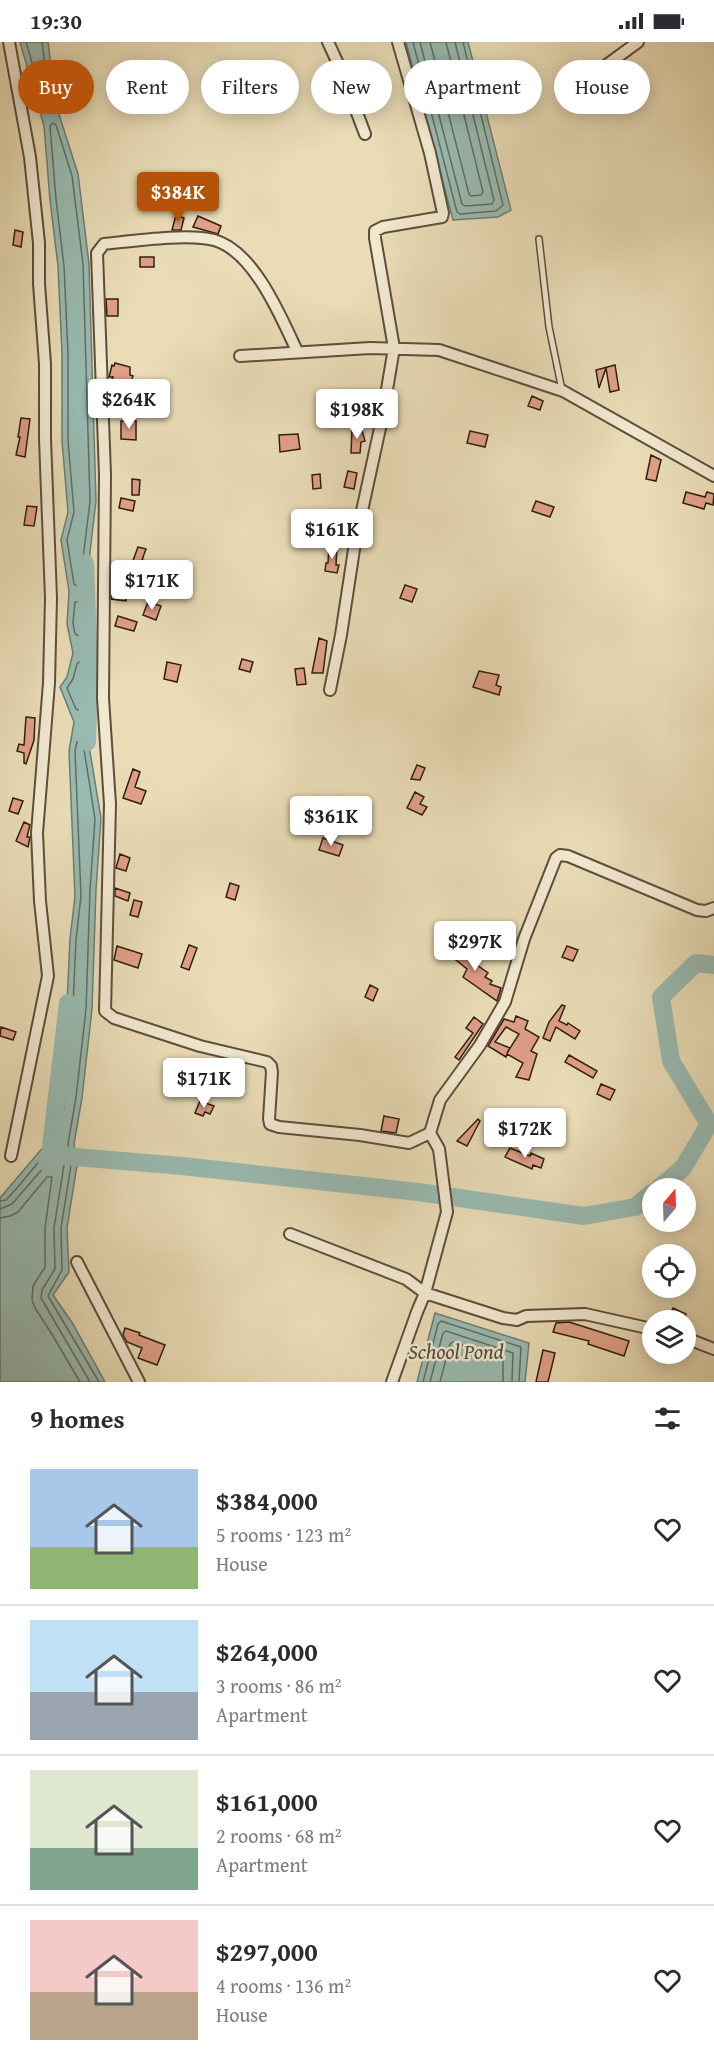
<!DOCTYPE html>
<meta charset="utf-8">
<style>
body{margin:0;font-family:"Gentium Book Plus",serif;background:#f7f7f7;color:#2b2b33;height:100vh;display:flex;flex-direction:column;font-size:22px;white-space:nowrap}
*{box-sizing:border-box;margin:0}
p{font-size:20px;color:#7c7c81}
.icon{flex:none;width:33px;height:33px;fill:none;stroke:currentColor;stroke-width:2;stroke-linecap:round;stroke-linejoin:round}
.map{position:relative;height:1340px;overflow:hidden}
.sheet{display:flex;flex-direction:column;background:#fff;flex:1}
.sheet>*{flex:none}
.guide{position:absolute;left:18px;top:18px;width:678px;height:54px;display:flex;gap:12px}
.needle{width:39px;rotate:19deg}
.tools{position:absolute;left:642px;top:1136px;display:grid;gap:12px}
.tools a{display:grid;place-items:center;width:54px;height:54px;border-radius:50%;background:#fff;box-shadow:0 3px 15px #0003;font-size:30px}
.price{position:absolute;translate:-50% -51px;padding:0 14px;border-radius:6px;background:#fff;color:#222;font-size:20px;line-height:39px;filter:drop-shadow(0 2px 3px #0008)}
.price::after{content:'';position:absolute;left:50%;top:36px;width:18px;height:14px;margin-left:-9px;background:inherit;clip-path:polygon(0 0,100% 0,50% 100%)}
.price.active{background:#b45309;color:#fff}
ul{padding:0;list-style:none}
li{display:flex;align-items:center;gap:18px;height:150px;padding:0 30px}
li+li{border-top:2px solid #e1e1e2}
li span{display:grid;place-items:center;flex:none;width:168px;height:120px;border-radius:0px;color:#555}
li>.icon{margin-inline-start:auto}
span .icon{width:72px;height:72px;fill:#fffc;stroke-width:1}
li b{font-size:26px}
h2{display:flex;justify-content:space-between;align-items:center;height:72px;padding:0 30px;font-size:26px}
.pill{padding:0 21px;border-radius:27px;background:#fff;box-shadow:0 3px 15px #0003;font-size:21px;line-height:54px}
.pill.active{background:#b45309;color:#fff}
.status{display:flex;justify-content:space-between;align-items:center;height:42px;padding:0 30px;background:#fff;direction:ltr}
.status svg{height:16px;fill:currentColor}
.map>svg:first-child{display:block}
</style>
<div class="status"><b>19:30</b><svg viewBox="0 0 49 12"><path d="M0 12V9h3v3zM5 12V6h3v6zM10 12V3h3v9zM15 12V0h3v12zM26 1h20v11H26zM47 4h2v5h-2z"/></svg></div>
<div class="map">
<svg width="714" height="1340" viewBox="0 0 714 1340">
<rect width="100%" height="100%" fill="#e9dcb6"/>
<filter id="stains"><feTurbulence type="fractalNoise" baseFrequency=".00333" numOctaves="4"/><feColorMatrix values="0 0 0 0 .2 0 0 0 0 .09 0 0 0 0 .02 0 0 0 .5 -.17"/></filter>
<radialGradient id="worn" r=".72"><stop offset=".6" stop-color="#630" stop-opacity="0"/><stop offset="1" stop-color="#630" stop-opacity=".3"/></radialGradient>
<!-- water -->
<path fill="#98bbb2" stroke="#6e7d72" stroke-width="1.5" d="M20,0H48L56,63L78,132L89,222L96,459L86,544L89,633L86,686L101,776L96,848L92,967L82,1056L74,1102L77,1123L67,1186L69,1230L53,1253L73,1282L105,1340H0V1156L51,1096L58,1066L60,1031L66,984L70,897L75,854L69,709L74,680L60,645L67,635L73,611L67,582L69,549L61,498L68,470L62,399V312L58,224L50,158L44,84Z
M406,0H468L511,168L498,175L453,178Z
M435,1271L529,1301L525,1340H417Z"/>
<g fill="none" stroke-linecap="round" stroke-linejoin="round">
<!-- shore -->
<path stroke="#636d62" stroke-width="1.5" d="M26,0L44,62L47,64L50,61L42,0
M413,0L457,170L460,172L496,169L503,163L463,0
M420,0L462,162L465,164L492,162L494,158L455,0
M430,0L469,152L471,154L481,153L483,150L446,0
M53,81L56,83L72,134L83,222L90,459L80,542L77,544L74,542L67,498L74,470L68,399V312L64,224L56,157L50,84Z
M75,560H78L80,562L81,591L79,594L75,592L73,581Z
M79,620L82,622L81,666L78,668L76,667L67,646L73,637L77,622Z
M0,1159L6,1158L17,1146L56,1099L64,1067L66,1031L72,985L76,898L81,854L75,709L77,700L80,698L83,701L95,777L90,848L86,967L76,1055L68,1102L71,1123L61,1186L62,1228L48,1254L99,1340
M0,1167L12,1162L57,1110H61L64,1123L54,1186L55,1227L42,1248L41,1256L90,1340
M0,1176L10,1174L18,1170L47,1135H52L45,1186V1225L33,1244L32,1258L35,1266L53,1294L80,1340
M423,1340L438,1282L441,1279L521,1305L519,1340
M430,1340L443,1291L446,1289L513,1311L512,1340
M440,1340L450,1302L453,1300L503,1317V1340"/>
<!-- river -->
<path stroke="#98bbb2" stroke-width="18" d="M85,521L89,633L87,700
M52,1113L182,1124L418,1150L584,1174L635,1165L652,1151
M47,1121L50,1113L68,961
M659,1146L683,1126L709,1082L671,1019L661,955L696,921L714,923"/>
</g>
<!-- building -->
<path fill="#e09f87" stroke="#2e1f12" stroke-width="1.5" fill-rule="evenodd" d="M173,146L181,150L174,163L166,159Z
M176,173L184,176L181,188H172Z
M198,174L221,184L218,192L193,185Z
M15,188L23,190L21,205L13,203Z
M140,215H154V225H140Z
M106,257H118V274H107Z
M115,321L130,325V333L133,334L131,340L137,341L134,363L116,362V370H110L109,344L113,335H109L112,323L114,324Z
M615,323L619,348L610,350L606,326L599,346L596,328Z
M532,354L543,359L540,368L528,364Z
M21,376L30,377L25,415L16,413L20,395H18Z
M121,379H136V398L121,397Z
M361,385L365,399L361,400L360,411H351L352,387Z
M470,389L488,393L485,405L467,401Z
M298,392L300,407L280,410L279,393Z
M651,413L661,418L656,439L646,437Z
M348,429L357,431L354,447L344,445Z
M320,432L321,446L313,447L312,433Z
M132,437L140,438L139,453H132Z
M686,450L705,455L707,450L714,452L713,463L706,461L704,467L683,461Z
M121,456L135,459L133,469L119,466Z
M536,459L554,465L550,475L532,469Z
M27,464L37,465L34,484L24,483Z
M329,503L337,504L336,523H339L337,531L325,529L326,521H328Z
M138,505L146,507L142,518L152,520L150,531L131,524Z
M405,543L417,547L412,560L400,556Z
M111,545L127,546L126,559L111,557Z
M148,560L161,564L156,578L143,573Z
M118,574L137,580L134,589L115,584Z
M319,596L327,599L323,631H312Z
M242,617L253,620L250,630L239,627Z
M167,620L181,623L177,640L164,637Z
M304,626L306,642L297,643L295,627Z
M479,629L499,633L496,643L501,645L499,653L473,645Z
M26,675L35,676L34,698L26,722L24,721V711L17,709L19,702L24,703Z
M417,723L425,726L420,738L411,737Z
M133,727L140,730L135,745L146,749L141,762L123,756Z
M415,750L424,755L420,762L427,765L422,773L407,766Z
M13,756L23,759L18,772L9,769Z
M24,780L30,783L27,795H30L28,805L16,799Z
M323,796L343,803L339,814L319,808Z
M120,812L130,816L126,829L116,826Z
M230,841L239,844L235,858L226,855Z
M115,846L130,851L128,859L115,854Z
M134,858L142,860L138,875L130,873Z
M446,885L452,894L442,900L436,891Z
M459,902L467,909L464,913L479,918L477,923L488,931L485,935L492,939L490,942L501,946L497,959L463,935L467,927L441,906L453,909Z
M189,903L197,906L189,928L181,925Z
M117,904L142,912L138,926L114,918Z
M567,904L578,908L573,919L562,915Z
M370,943L378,947L373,959L365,955Z
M562,963L565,964L559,979L567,983L568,981L580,989L575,997L556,985L550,999L543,996L549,980Z
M516,974L528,979L525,987L539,995L531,1009L537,1012L529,1038L516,1035L523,1021L507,1012L506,1015L488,1004L504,977L514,980ZM506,985L519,992L507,1011L510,1006L495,1000Z
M474,975L483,982L459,1018L455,1015L473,991L466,986Z
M1,985L16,990L13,998L0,994Z
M569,1013L597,1029L593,1036L565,1020Z
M601,1042L615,1048L610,1058L597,1052Z
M200,1059L214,1064L210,1072L205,1070L203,1074L195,1071Z
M384,1074L399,1077L396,1091L381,1089Z
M478,1077L480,1079L467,1104L457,1099Z
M510,1106L530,1114L531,1111L544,1117L541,1126L533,1123L532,1127L505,1115Z
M673,1266L686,1272L683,1278L669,1275Z
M569,1280L629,1299L624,1314L588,1302L589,1299L553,1290L556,1281Z
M125,1286L140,1291L139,1293L165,1303L157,1323L138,1316L142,1306L127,1300L123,1293Z
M543,1308L555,1311L548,1340H536Z"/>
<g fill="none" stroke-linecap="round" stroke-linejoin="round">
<defs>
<path id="service" d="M539,197L549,285L562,348"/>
<path id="minor" d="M9,0L30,115L39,201V242L45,322V397L51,556L49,641L37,791L40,859L48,934L11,1114
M328,0L340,26L365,92
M597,30L638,0
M297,309C281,275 254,209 214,198C188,191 133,199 104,202L97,211L105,433L103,656L110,762L105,969L114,976L200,1004L267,1020L271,1024L272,1030L269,1077L270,1082L279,1085L360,1093L409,1101L430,1091L440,1058L480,1003L505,960L524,897L556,816L560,813L568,814L697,868L706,869L714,866
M240,314L370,306L439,308L563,349L714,434
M330,648L341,593L355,501L382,377L394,306L375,196V189L383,185L442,175L443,171L430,111L398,0
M430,1091L439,1107L447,1170L425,1251L503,1276L517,1278L526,1274L585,1272L652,1287
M290,1192L406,1237L425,1251L417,1270L392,1340
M77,1220L139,1340
M686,1296L714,1307"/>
</defs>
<!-- service casing -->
<use href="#service" stroke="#5d4e3b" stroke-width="8"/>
<!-- minor casing -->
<use href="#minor" stroke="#5d4e3b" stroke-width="14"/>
<!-- service -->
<use href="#service" stroke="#f1e8d0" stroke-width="5"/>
<!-- minor -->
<use href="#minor" stroke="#f1e8d0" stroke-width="10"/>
</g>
<g text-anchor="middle" stroke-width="5" stroke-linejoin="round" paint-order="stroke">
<!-- water labels -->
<g font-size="21" font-style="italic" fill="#4e4e42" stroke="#f1e8d0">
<text x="456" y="1317">School Pond</text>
</g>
</g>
<rect width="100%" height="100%" filter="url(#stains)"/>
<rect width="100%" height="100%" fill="url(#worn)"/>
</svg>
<div class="tools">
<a><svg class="needle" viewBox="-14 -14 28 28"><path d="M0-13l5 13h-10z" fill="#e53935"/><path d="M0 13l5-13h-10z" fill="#7c7c81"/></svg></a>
<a><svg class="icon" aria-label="locate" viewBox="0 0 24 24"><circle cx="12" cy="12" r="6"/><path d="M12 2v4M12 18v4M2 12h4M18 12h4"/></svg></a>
<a><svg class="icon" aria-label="layers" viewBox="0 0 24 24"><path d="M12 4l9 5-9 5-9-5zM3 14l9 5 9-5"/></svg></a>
</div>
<b class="price active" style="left:178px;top:181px">$384K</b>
<b class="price" style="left:129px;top:388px">$264K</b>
<b class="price" style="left:357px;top:398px">$198K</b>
<b class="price" style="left:332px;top:518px">$161K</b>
<b class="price" style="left:152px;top:569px">$171K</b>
<b class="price" style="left:331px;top:805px">$361K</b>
<b class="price" style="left:475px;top:930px">$297K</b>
<b class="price" style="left:204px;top:1067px">$171K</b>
<b class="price" style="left:525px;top:1117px">$172K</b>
<div class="guide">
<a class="pill active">Buy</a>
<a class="pill">Rent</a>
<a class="pill">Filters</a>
<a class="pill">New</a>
<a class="pill">Apartment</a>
<a class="pill">House</a>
</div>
</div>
<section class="sheet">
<h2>9 homes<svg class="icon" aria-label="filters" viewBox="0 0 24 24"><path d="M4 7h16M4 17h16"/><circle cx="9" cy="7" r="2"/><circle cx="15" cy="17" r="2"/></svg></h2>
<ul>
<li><span style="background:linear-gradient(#a9c7e8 65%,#8fb573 0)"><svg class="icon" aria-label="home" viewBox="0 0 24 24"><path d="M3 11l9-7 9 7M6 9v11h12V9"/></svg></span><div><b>$384,000</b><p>5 rooms · 123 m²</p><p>House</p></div><svg class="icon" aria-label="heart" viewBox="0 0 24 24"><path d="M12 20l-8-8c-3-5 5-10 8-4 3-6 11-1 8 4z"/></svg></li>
<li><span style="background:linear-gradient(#bfe0f5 60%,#9aa5b1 0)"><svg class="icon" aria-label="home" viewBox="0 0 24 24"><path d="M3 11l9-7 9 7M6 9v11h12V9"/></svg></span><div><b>$264,000</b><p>3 rooms · 86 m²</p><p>Apartment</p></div><svg class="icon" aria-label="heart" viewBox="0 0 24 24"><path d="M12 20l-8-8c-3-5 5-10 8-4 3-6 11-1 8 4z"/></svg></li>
<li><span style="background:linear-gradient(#dfe7d0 65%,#7fa58c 0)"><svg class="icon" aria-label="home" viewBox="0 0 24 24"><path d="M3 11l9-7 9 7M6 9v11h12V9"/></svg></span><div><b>$161,000</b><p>2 rooms · 68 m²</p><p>Apartment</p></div><svg class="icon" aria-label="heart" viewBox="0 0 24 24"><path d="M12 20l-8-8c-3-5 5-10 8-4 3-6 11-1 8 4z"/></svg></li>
<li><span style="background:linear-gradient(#f6c9c9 60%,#b9a48a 0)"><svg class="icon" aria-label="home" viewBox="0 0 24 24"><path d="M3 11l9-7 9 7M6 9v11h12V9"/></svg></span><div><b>$297,000</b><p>4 rooms · 136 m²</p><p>House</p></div><svg class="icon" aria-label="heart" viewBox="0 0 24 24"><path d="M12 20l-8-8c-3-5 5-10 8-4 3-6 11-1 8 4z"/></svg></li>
</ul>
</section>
